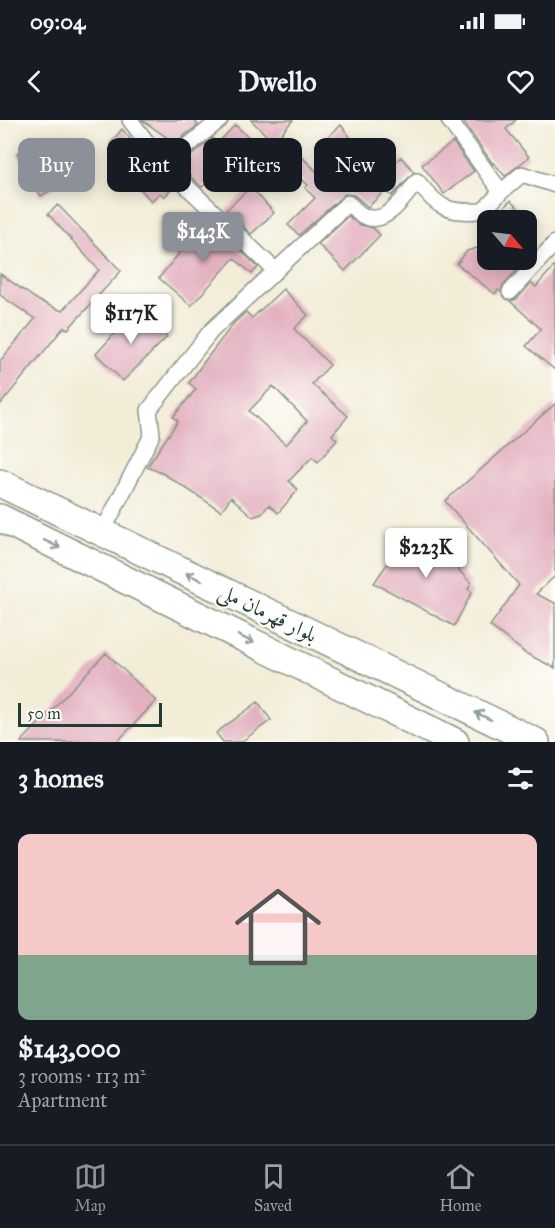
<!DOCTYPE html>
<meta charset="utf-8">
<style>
body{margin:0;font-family:"IM FELL Great Primer",Amiri,serif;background:#20242c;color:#f1f3f6;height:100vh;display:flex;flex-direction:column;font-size:22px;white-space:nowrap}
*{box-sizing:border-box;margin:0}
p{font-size:20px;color:#9ea1a6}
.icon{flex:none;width:33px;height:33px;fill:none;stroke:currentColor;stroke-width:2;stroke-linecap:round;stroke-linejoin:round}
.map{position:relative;height:622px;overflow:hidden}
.panel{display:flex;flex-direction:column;background:#171b24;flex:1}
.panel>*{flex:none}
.top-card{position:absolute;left:18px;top:18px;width:519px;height:54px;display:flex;gap:12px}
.needle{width:39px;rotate:118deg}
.buttons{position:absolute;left:477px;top:90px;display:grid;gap:12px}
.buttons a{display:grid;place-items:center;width:60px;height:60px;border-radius:12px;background:#171b24;box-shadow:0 3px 15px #0003;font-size:30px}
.scale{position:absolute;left:18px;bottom:15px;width:144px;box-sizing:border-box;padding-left:6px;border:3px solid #1f3d34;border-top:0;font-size:16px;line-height:21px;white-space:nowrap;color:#1f3d34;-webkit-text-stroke:4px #fdfcf7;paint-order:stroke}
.price{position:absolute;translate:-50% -51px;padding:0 14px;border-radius:6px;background:#fff;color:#222;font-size:20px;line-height:39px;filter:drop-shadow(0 2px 3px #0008)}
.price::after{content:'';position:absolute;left:50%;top:36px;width:18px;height:14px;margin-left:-9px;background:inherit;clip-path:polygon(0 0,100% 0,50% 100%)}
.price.active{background:#8c9099;color:#fff}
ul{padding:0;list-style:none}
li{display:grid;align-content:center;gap:12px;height:318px;padding:0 18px}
li span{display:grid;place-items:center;height:186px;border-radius:12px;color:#555}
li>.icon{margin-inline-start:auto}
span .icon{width:108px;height:108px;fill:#fffc;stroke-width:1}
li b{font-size:26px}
h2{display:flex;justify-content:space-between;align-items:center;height:72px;padding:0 18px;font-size:26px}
.chip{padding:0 21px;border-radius:12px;background:#171b24;box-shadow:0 3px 15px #0003;font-size:21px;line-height:54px}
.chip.active{background:#8c9099;color:#fff}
.status{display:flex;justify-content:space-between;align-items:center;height:42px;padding:0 30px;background:#171b24;direction:ltr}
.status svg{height:16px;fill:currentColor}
header{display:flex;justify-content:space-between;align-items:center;height:78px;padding:0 18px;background:#171b24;font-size:27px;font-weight:800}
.tab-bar{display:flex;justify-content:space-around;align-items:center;height:84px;border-top:2px solid #363941;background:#171b24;font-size:16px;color:#9ea1a6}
.tab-bar a{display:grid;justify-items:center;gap:3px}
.tab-bar .active{color:#8c9099}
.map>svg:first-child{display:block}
</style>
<div class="status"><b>09:04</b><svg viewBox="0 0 49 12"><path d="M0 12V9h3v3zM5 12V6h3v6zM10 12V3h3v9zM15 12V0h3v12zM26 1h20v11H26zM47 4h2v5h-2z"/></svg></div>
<header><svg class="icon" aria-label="back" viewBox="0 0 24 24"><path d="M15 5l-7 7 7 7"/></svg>Dwello<svg class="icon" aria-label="heart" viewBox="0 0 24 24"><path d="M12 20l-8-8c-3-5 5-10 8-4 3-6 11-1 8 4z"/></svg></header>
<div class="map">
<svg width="555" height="622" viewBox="0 0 555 622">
<rect width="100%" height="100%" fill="#fdfcf7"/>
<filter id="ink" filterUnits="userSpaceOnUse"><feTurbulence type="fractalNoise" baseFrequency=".0167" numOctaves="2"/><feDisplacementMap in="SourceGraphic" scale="12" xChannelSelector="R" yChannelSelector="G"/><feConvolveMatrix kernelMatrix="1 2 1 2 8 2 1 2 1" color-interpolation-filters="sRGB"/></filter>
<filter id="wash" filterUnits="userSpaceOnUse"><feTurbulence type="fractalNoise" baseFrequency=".008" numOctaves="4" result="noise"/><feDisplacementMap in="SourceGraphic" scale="24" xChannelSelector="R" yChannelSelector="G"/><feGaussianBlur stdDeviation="1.35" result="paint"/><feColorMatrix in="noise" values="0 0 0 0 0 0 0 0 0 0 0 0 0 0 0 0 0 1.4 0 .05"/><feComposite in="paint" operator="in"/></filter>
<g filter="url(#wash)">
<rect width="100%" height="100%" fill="#f3edd8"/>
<g id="blocks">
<!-- building -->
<path fill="#e3b0bf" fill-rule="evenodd" d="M142,0H194L198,5L175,23Z
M251,0H293L280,15L320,55L344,34L329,16L341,5L380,56L401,37L414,52L392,76L386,70L368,87L354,75L345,74L299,115L288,105L315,78L305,68L308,65L269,27L273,22Z
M462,0H516L506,9L529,37L505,56L494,43L493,44Z
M235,5L256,24L202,67L179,46L213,18L217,24Z
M122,9L156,51L174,67L164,77L160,73L151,81L137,65L141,61L121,41L110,24Z
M39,19L49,35L59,28L74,53L55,64L56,67L41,76L17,33Z
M453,22L474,51L444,74L422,45Z
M251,67L274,93L251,114L226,90Z
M510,81L532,100H492Z
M58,85L121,151L68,209L64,207L0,285V241L35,199L0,175V154L39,181L62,191L99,150L48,94Z
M348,96L358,104L373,108L380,115L345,151L318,124Z
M207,99L258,147L252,154L234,138L191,186L159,158Z
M488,125V140H517L512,146L516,151L503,165L501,172L498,170L495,174L457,144L467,131Z
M555,145V250L526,226L541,209L510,181L517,179L531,163L536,167Z
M283,169L308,195L294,209L330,245L312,264L348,296L332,315L337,320L318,342L312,337L289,361L298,370L278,393L269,385L261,394L253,397L231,377L221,391L164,354L147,347L178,301L173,297L196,269L189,263L204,242L234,203L246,192L252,198ZM273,266L307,301L286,325L249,291Z
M137,189L167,217L123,261L96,234Z
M555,284V456L536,474L555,483V548L523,532V531L490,506L519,465L445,381Z
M411,409L432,423L471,463L468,469L472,472L454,506L374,463Z
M106,533L156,581L117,622H21Z
M258,582L271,600L241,622H223L216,613Z"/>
</g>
</g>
<g filter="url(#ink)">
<use href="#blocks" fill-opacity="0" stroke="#899586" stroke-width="1.5"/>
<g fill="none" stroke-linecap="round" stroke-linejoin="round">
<defs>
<path id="street" d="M130,0L164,45L276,151
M449,0L501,72L522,54L555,65
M164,45L220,0
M510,172L555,123
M102,413L152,315L149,290L211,211L348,83C353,87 357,92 362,95C385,109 405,76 417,61C439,89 447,93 483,91L501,72"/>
<path id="highway" d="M0,363L536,622
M0,398L455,622"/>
</defs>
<!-- street casing -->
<use href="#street" stroke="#899586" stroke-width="18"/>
<!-- highway casing -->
<use href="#highway" stroke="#899586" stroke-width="30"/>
<!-- street -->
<use href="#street" stroke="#fff" stroke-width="15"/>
<!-- highway -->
<use href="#highway" stroke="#fff" stroke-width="27"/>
</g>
<!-- one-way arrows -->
<defs><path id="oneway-shaft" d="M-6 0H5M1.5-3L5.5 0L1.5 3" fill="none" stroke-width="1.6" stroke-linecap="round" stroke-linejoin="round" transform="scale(1.5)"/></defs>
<g stroke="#8f9e9a">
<use href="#oneway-shaft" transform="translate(52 424) rotate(26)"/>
<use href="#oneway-shaft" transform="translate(194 457) rotate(-154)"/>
<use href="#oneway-shaft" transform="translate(246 519) rotate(26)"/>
<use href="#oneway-shaft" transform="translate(483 596) rotate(-154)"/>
</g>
</g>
<g text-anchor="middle" stroke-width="4.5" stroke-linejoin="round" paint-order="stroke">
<!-- street labels -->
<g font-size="21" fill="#1f3d34" stroke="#fdfcf7">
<text transform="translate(268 493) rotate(26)" y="7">بلوار قهرمان ملی</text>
</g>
</g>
</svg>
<div class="buttons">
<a><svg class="needle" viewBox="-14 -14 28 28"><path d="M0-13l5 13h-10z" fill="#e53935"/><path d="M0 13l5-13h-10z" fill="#9ea1a6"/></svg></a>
</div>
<div class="scale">50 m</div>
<b class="price active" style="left:203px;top:143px">$143K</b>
<b class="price" style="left:131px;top:225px">$117K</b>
<b class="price" style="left:426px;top:459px">$223K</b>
<div class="top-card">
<a class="chip active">Buy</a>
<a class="chip">Rent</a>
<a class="chip">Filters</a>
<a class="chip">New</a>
</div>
</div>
<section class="panel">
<h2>3 homes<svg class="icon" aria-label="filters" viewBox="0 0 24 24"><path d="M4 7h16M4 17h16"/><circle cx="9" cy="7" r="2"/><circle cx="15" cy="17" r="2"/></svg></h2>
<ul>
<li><span style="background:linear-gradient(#f6c9c9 65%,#7fa58c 0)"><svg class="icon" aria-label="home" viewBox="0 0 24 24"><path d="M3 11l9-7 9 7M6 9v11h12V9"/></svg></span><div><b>$143,000</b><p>3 rooms · 113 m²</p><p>Apartment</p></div></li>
</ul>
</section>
<nav class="tab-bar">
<a class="active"><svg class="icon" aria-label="map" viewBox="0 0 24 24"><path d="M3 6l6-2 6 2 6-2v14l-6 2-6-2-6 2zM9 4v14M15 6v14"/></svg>Map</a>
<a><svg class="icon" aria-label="saved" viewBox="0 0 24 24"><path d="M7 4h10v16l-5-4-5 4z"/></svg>Saved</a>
<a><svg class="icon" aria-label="home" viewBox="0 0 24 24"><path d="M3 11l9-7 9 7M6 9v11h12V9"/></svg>Home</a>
</nav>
